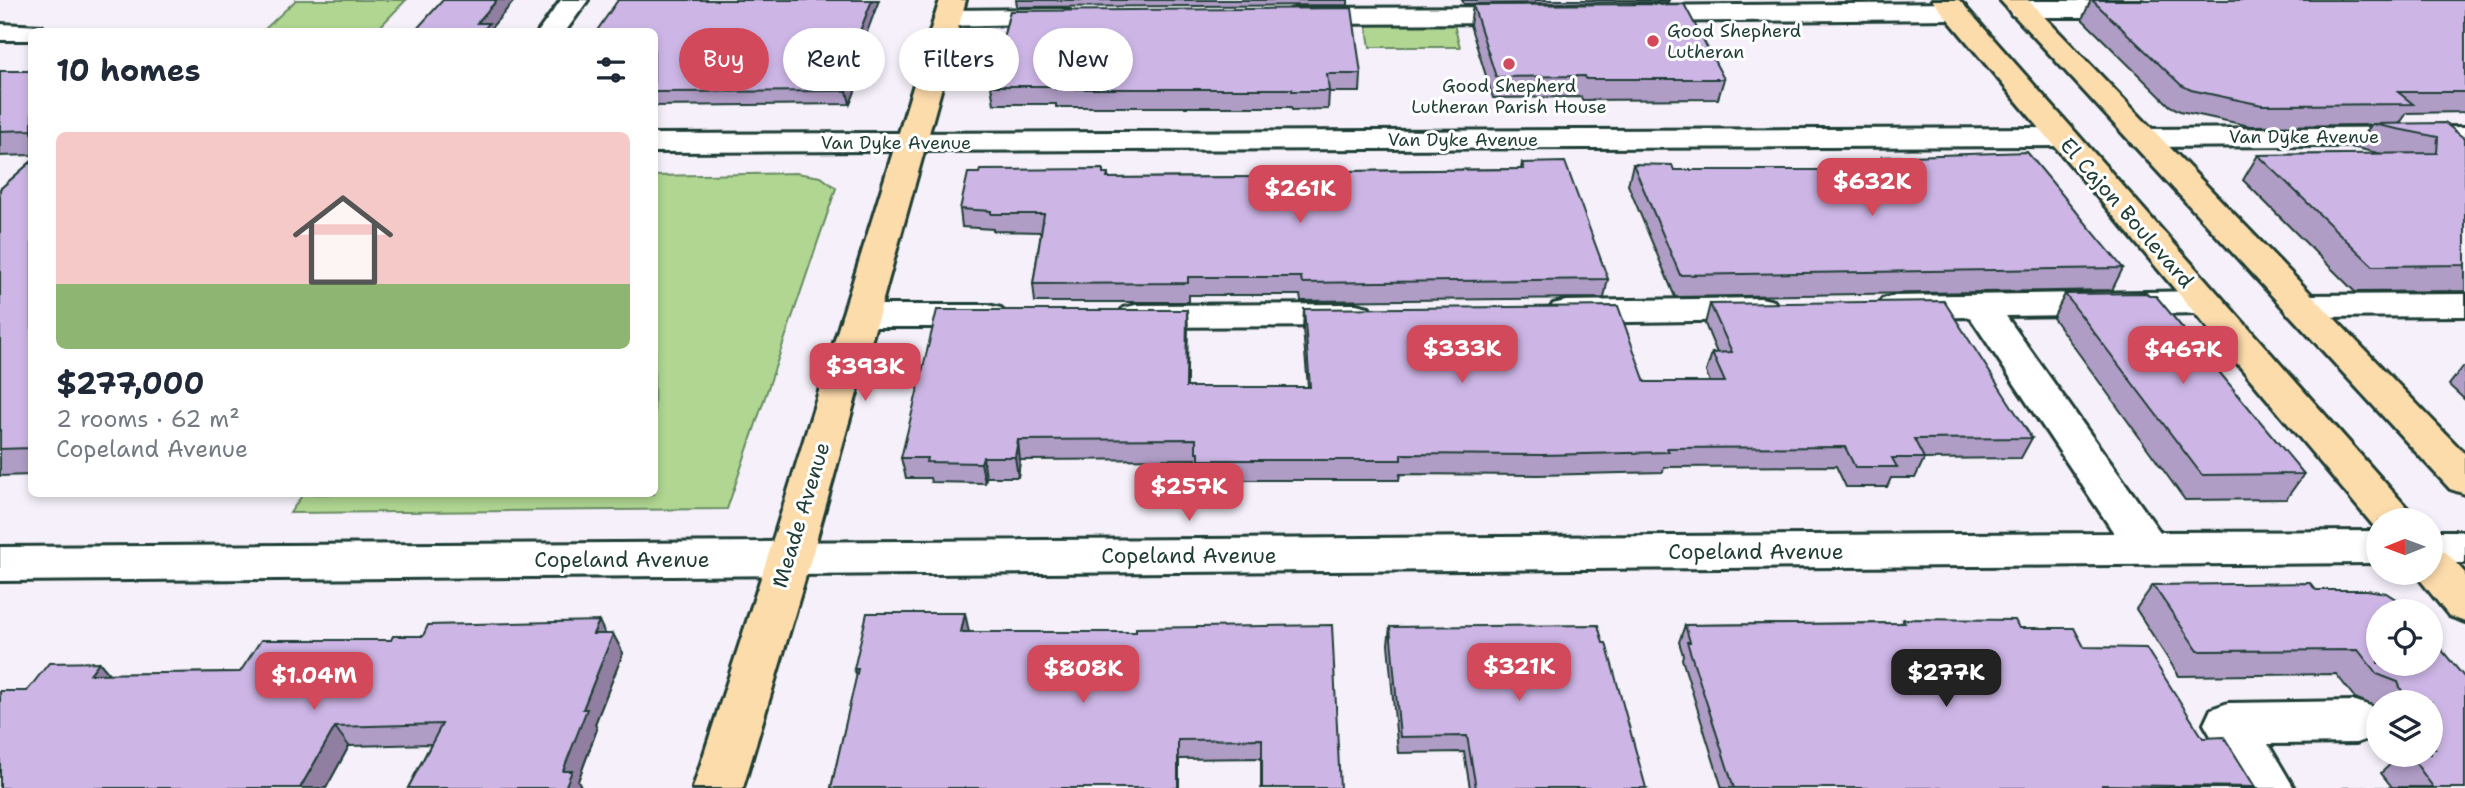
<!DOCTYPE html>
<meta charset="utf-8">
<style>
body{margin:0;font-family:"Shantell Sans",sans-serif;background:#f6f6f7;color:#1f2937;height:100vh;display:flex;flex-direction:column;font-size:26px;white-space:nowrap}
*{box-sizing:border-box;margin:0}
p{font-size:23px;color:#747a83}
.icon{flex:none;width:38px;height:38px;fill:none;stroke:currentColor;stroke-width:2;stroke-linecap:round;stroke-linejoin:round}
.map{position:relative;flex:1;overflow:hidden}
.panel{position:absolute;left:28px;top:28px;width:630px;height:469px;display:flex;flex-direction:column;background:#fff;border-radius:10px;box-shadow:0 4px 10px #0003}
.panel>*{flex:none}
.top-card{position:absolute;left:679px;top:28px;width:665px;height:63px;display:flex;gap:14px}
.needle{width:46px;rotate:269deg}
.controls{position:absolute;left:2366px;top:508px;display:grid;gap:14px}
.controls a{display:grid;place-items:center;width:77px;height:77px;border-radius:50%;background:#fff;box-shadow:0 4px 10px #0003;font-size:35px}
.price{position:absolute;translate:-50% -60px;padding:0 16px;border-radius:14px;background:#d1495b;color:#fff;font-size:23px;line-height:46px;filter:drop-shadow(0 2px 4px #0008)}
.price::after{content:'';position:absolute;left:50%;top:42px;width:21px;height:16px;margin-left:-10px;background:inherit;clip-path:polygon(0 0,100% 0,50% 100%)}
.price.active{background:#222;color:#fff}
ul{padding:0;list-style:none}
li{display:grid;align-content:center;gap:14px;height:371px;padding:0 28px}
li+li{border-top:2px solid #e0e1e3}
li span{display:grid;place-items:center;height:217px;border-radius:10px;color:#555}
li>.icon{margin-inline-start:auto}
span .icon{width:126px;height:126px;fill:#fffc;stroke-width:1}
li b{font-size:30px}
h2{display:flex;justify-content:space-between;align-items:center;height:84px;padding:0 28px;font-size:30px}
.pill{padding:0 24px;border-radius:32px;background:#fff;box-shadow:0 4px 10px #0003;font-size:24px;line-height:63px}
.pill.active{background:#d1495b;color:#fff}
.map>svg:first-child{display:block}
</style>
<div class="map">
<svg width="2465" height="788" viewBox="0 0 2465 788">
<rect width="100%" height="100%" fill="#f5f0fa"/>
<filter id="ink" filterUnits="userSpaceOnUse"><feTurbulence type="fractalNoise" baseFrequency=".0143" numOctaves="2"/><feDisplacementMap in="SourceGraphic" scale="14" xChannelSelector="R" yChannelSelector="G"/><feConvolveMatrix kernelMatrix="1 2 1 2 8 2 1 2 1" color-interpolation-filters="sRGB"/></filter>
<g filter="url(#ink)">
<!-- green -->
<path fill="#b0d692" stroke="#688a63" stroke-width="2" d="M296,0H406L376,31H268L265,29Z
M1453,21L1460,47H1370L1366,22Z
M796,173L821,177L836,188L727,509L290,513L303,494H654L655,176Z"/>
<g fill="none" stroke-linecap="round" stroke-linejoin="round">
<defs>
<path id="minor" d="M561,0H588L565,32H538Z
M2021,1H2141L2150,3L2154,9L2150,15L2141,17H2021L2012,15L2008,9L2012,3Z
M1955,3L1964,5L1968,11L1964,17L1955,19L1635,22L1626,20L1622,14L1626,8L1635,6Z
M1523,7L1532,9L1536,15L1532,21L1523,23L1299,24L1290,22L1286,16L1290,10L1299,8Z
M1061,9L1070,11L1074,17L1070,23L947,26L938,24L934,18L938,12L947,10Z
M0,24L42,26L45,32H32V40H0Z
M2465,127V145L2143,147L2132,144L2128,138L2132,132L2143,129Z
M2062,128L2073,131L2077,137L2073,143L2062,146L654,152V134Z
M2205,291L2218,294L2223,302L2218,310L2205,313L2006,316L2160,532L2378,531V563L0,581V547L2114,533L1970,317L1895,318L1882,315L1877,307L1882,299L1895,296Z
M2465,294V316L2301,317L2288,314L2283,306L2288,298L2301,295Z
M1761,298L1774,301L1779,309L1774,317L1761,320L1566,323L1553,320L1548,312L1553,304L1566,301Z
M1356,304L1369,307L1374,315L1369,323L1356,326L1136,327L1123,324L1118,316L1123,308L1136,305Z
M860,305H988L1001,308L1006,316L1001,324L988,327H860L847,324L842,316L847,308Z
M2431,531H2465V563H2431Z
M2356,701L2373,707C2379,719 2379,725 2373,737L2356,743L2268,744L2294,788H2241L2204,724L2211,709L2228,703Z"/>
<path id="major" d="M940,0H966L811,559L743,788H693L767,559Z
M1932,0H1959L2408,509L2414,520H2378V531Z
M2000,0H2028L2465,454V494L2450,489Z
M2431,547L2446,552L2465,573V622L2449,616L2414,572H2431Z"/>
</defs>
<!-- minor casing -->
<use href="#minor" stroke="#1f3d34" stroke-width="6"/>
<!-- major casing -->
<use href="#major" stroke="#1f3d34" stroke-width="6"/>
<!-- minor -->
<use href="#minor" fill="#fff" fill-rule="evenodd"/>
<!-- major -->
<use href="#major" fill="#fddcac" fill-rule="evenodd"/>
</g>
<!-- wall -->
<path fill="#b09dc6" stroke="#1f3d34" stroke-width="2" d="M1016,0H1348V5L1017,7Z
M1462,0H1669L1668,2L1464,4Z
M2091,0H2465V112L2407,113L2400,123L2465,139V291L2355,292L2243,180L2258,155L2382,154L2356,148L2371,125L2250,126L2180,111L2170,106L2082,19Z
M1473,5L1724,79L1718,99L1582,100L1581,97L1493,98L1470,25Z
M1010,11L1361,74L1360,92H1329L1328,109L1292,110L1291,107H1056V104H994L991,86Z
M654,32L863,43L865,54L863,61L864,68L850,104L654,106Z
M0,71H32V155L0,156Z
M1882,157L2123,268L2112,290L1675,297L1628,185L1633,164L1674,170H1866L1869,163H1880Z
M32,161V475L0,476V189Z
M1522,163L1608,279L1604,298L1301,301L1300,295H1189V302H1035L1033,284L1041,232L993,231V229L962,227L960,209L1103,169V174H1108V178L1263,177L1264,172L1521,169Z
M2065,294L2304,474L2286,499L2185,500L2053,318Z
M1710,304L2032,438L2021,458L1924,459L1915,478H1891L1887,487H1846L1836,466L1664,467L1663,472L1538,475L1400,474L1399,480H1200L1199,472H1196V459L1020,460L1018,477H986L985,483L931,482L930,478H906L901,458L1187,310V387H1308L1303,329L1304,309L1645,382H1710L1706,372L1712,353H1717L1705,324Z
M2463,367H2465V400L2449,385Z
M2153,585L2316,590L2431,663L2465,788L2392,787L2381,773L2398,757L2396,754H2431V702H2378V714L2375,706L2355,698L2336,674L2179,676L2136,609Z
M1903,619L2019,628L2084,647L2203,738L2255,787L2254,788H1722L1682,659L1683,655L1679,642L1685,625L1901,623Z
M1390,627L1646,788H1470L1464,752L1398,753L1388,644Z
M969,632H1136L1340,788H1261V758L1179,759V788H831L857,676L854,669Z
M605,634H613L623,653L595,724L597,729L578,781L582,788H408L431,744L349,746L326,788H0L27,691L99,662L109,674L240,672L391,640Z"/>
<!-- shaded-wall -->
<path fill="#907fa1" stroke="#1f3d34" stroke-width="2" d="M497,0H513L514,1L491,28L492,32H480L477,23Z
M872,0H879L863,43L865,54L863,61L864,68L850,104L847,91L856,41Z
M1187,310L1188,329L1186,407V387Z
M1018,440L1020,460L1018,477L1015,457Z
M983,457L986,477L985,483L981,463Z
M965,613L969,632H961Z
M599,621L608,640L593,634Z
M613,634L623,653L595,724L597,729L578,781L582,788H565L563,771L583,709Z
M99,662L116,682L90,674Z
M335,727L349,746L326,788H300Z"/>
<!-- building -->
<path fill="#cdb6e6" stroke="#1f3d34" stroke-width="2" d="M443,0H497L477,23H489L482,32H414Z
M618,0H872L856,41H862L858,55H861L847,91L654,92V32H596Z
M2092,0H2465V92H2398L2413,104L2262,105L2191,90L2181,85Z
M1684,4L1724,79H1586L1585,76L1496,77L1473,5Z
M1352,8L1361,74H1327L1329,91H1292V89H1055V86H991L1010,11Z
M0,71H32V130L0,131Z
M2445,123L2465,139V265L2373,266L2258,155L2437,153L2438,137L2372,124Z
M2027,152L2123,268L1680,275L1633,164L1672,165L1674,170H1873L1869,163H1886L1882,157Z
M32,161V448L0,449V189Z
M1565,162L1608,279L1302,283L1301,277H1188V283L1033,284L1044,214H991V211L960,209L968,173H979L980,170L1103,169V174H1108L1107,178L1264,177V172L1524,169L1522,163Z
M2146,293L2149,296H2156L2304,474L2202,475L2065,294Z
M1944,301L2032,438L1914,439L1924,458H1892L1897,467H1855L1845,447L1667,448L1669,452L1542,455L1401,454V460H1199V452H1196V439L1018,440L1015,457H983L981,463L926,462L927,458H901L937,310H1187L1186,387H1310L1304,309L1618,306L1645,382H1725L1712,353L1732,352L1710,304Z
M2310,583L2316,590H2367L2386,593L2405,605L2409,611H2378V663H2431V637L2465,678V788H2342L2433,787L2409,754H2431V749H2435L2431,744V702H2402L2403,694L2398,682L2377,674L2358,650L2198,651L2153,585Z
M867,613H965L961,632H1136V628L1332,625L1340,788H1262V739L1178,740V788H831L858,669H854Z
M1903,619L2015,620L2019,628H2074L2084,647L2146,648L2203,738L2224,737L2255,787L2102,785L2103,788H1734L1687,642H1690L1685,625L1905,623Z
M599,621L593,634H613L583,709H587L563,771H572L565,788H408L442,724L335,727L300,788H0V691H27L49,663L99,662L90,674L240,672L261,640H391L393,636H423L428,625Z
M1598,625L1603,643H1606L1646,788H1476L1467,736L1400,737L1390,627Z"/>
</g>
<!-- markers -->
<g fill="#d1495b" stroke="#fff" stroke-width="2.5">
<circle cx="1653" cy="41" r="7"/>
<circle cx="1509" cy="64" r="7"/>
</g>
<g text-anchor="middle" stroke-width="6" stroke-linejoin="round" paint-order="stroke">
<!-- far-poi labels -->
<g font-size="18" fill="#1f3d34" stroke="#fff" text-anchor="start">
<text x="1667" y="37">Good Shepherd<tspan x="1667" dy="21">Lutheran</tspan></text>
<text x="1509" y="92" text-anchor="middle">Good Shepherd<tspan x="1509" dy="21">Lutheran Parish House</tspan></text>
</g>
<!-- far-street labels -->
<g font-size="18" fill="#1f3d34" stroke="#fff">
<text x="2304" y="143">Van Dyke Avenue</text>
<text x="1463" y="146">Van Dyke Avenue</text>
<text x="896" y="149">Van Dyke Avenue</text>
</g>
<!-- street labels -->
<g font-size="21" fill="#1f3d34" stroke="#fff">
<text transform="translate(2127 213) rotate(49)" y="7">El Cajon Boulevard</text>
<text transform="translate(801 515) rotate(-73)" y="7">Meade Avenue</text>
<text x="1756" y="559">Copeland Avenue</text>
<text x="1189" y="563">Copeland Avenue</text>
<text x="622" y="567">Copeland Avenue</text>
</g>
</g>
</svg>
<div class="controls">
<a><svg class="needle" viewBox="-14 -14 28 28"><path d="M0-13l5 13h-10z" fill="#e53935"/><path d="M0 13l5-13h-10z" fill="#747a83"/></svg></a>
<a><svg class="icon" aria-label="locate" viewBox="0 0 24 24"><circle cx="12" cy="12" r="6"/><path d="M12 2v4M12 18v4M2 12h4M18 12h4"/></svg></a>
<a><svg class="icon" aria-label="layers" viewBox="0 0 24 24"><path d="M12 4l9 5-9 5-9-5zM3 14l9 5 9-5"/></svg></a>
</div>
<b class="price" style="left:1872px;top:218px">$632K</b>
<b class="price" style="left:1300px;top:225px">$261K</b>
<b class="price" style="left:1462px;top:385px">$333K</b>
<b class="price" style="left:2183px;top:386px">$467K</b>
<b class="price" style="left:865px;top:403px">$393K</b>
<b class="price" style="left:1189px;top:523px">$257K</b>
<b class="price" style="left:1519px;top:703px">$321K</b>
<b class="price" style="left:1083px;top:705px">$808K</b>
<b class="price active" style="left:1946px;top:709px">$277K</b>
<b class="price" style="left:314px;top:712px">$1.04M</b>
<div class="top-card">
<a class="pill active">Buy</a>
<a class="pill">Rent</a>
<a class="pill">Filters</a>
<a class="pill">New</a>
</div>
<section class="panel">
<h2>10 homes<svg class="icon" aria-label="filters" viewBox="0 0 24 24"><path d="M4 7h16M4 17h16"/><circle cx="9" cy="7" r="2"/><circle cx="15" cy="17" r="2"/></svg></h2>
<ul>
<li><span style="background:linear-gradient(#f6c9c9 70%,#8fb573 0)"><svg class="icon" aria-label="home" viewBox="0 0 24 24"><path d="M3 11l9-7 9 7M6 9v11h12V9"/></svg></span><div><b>$277,000</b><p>2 rooms · 62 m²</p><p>Copeland Avenue</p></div></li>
</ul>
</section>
</div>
